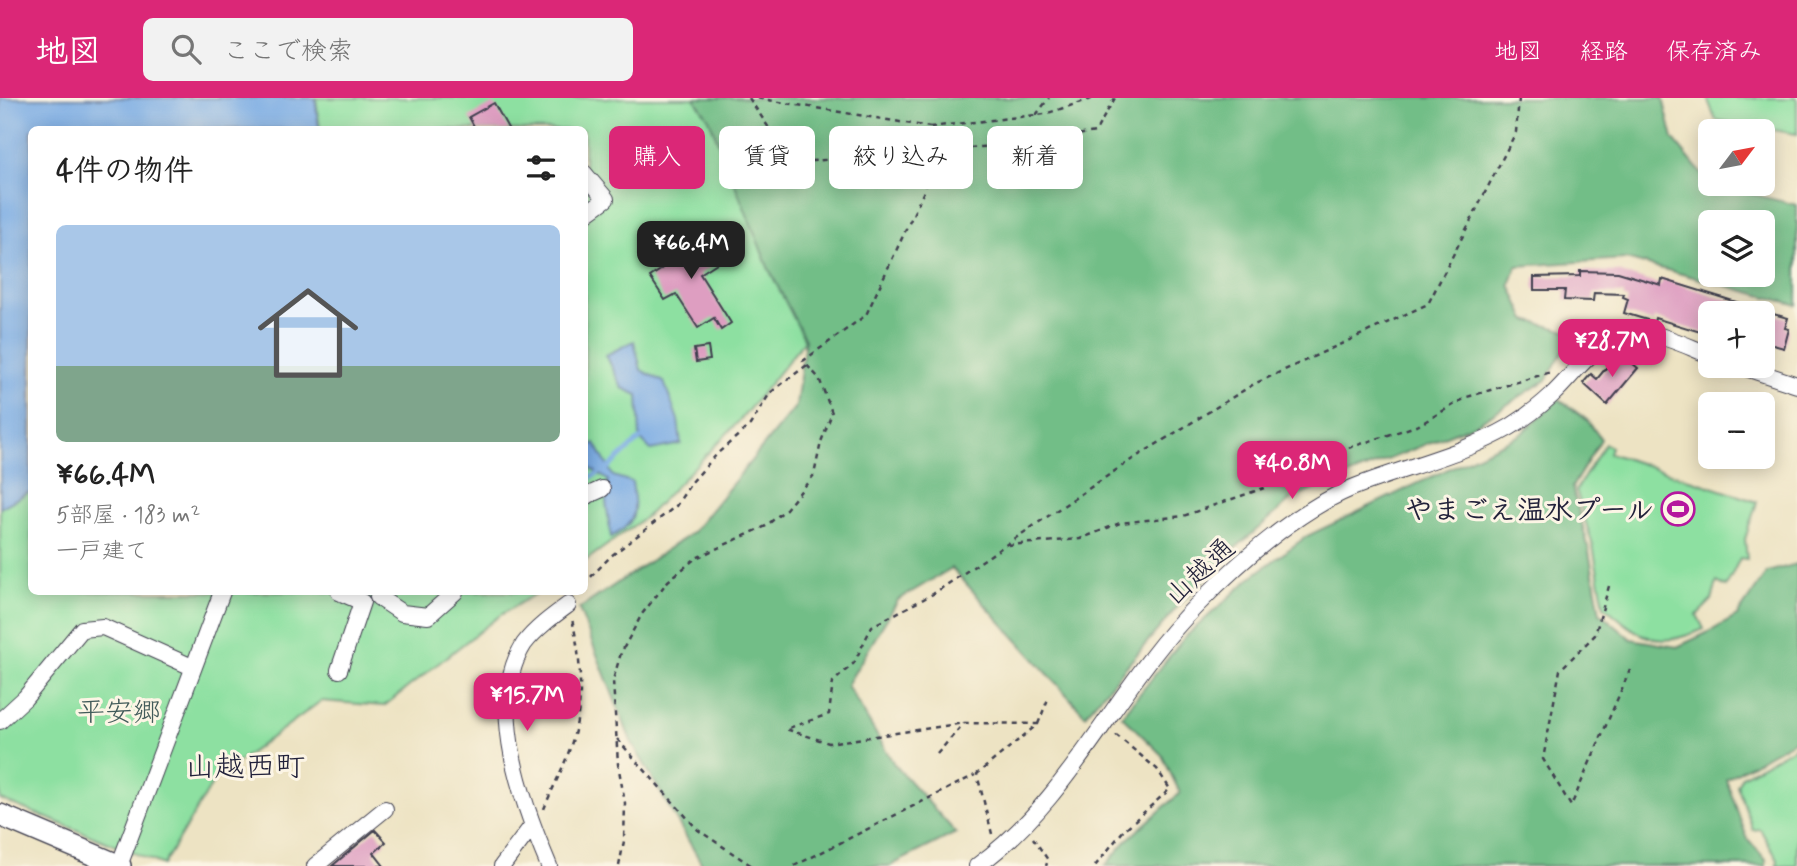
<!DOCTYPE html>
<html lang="ja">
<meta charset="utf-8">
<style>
body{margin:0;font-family:Mynerve,"Klee One",sans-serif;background:#f2f2f2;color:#222;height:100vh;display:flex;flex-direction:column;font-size:26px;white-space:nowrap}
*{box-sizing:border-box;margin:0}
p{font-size:23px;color:#767676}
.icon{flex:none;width:38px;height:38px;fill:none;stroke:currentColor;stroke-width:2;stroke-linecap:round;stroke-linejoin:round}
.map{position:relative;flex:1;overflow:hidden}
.sheet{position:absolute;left:28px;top:28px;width:560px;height:469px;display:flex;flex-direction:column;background:#fff;border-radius:10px;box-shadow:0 4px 18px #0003}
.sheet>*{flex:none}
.guide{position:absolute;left:609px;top:28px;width:665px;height:63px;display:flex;gap:14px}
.needle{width:46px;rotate:58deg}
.buttons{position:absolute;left:1698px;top:21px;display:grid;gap:14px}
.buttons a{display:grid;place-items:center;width:77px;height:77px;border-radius:10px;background:#fff;box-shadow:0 4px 18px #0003;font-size:35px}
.price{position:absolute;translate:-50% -60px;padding:0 16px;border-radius:14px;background:#db2777;color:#fff;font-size:23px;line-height:46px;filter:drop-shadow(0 2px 4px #0008)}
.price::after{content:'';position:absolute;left:50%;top:42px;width:21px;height:16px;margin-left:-10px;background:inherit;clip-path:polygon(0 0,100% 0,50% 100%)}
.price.on{background:#222;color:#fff}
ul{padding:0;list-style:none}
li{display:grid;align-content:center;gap:14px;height:371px;padding:0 28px}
li span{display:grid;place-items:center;height:217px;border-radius:10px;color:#555}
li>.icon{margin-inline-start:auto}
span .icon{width:126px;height:126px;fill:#fffc;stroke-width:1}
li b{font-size:30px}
h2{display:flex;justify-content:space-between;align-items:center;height:84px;padding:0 28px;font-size:30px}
.tag{padding:0 24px;border-radius:10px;background:#fff;box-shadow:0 4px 18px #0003;font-size:24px;line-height:63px}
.tag.on{background:#db2777;color:#fff}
header{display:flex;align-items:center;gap:42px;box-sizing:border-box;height:98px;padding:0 35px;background:#db2777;color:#fff}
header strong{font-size:33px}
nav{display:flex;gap:38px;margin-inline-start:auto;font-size:24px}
.search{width:490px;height:63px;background:#f2f2f2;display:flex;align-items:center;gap:18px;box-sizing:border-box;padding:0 24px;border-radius:10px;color:#767676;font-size:26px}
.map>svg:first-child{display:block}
</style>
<header>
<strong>地図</strong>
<div class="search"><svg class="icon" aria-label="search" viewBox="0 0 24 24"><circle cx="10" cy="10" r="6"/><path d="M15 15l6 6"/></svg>ここで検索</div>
<nav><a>地図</a><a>経路</a><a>保存済み</a></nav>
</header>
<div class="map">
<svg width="1797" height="768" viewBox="0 0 1797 768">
<rect width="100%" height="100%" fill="#fcf5e5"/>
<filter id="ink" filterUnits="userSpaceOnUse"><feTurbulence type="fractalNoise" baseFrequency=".0143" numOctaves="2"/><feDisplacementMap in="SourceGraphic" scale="14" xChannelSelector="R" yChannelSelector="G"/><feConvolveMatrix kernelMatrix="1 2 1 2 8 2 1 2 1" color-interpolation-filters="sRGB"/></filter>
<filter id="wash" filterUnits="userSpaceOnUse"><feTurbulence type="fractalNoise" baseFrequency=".00686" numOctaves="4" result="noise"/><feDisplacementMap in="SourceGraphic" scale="28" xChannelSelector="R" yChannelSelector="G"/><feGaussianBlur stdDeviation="1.57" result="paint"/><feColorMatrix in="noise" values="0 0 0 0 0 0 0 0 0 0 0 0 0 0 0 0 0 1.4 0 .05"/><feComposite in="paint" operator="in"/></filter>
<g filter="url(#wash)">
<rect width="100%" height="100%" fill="#ede3c3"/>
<!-- green -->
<path fill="#8de0a1" stroke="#58816e" stroke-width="2" d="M316,0H694L709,21L768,169L805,242L742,320L647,418L585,463L584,32L320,31Z
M1707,0H1797V36L1716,22Z
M1605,346L1611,349L1609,355L1757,404L1745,441L1747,461L1740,460L1726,489L1717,484L1712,502L1697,517L1704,531C1654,552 1643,541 1604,508L1593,448L1576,392Z
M31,393L32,494H538L499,518L384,608L321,603L215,681L163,767L0,701V408Z
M1797,648V768H1777L1778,762L1760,731L1753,732L1737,687L1742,678Z"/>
<!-- forest -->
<path fill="#72be87" stroke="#4a7061" stroke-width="2" fill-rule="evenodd" d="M694,0H1663L1673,41L1710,86L1797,107V207L1626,161L1517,168L1510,187L1526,222L1574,235L1546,282L1478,325L1293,400L1230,455L1179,507L1085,617L952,470L898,502L847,587L894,666L956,735L890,768H703L631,643L579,511L693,434L796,308L805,242L768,169L709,21ZM1710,124H1762V177H1710Z
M1559,301L1587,322L1601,341L1572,389L1588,448L1600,515L1631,541L1677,549L1709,534L1737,518L1767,474L1797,466V641L1726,681L1747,740L1766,762V768H1105L1128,741L1180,695L1162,657L1122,618L1184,540L1254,477L1307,438L1520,337Z"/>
<!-- water -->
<path fill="#79abe4" stroke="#4e6690" stroke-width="2" d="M0,0H315L319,31L32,32L31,393L0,410Z
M634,243L641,272L664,284L678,322L681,346L651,352L640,341L638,297L622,290L606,257Z
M595,345L613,378L632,384C636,412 638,425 611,439L606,404L608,382L588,369L585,371V350Z"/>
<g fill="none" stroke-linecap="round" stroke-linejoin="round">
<!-- stream -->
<path stroke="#79abe4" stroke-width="4.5" d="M608,370L640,341
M584,382L598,376"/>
</g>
<g id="blocks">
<!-- building -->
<path fill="#de9ec1" d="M494,5L509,32H476L469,19Z
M666,34L697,61L681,79L650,53Z
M702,134L720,163L700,176L731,225L721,232L714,220L698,230L676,196L665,202L650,179L662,171L657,164Z
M1580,173L1618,174L1661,187L1662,181L1762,212L1761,215H1710V237L1655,220L1654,224L1624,215L1628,201L1623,199L1624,196L1594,195L1593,203L1564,202L1565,192H1534V179L1580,178Z
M1762,213L1788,220L1785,230L1789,231L1784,250L1762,244Z
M708,249L710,262L696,264L694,251Z
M1619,254L1638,270L1607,307L1583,285L1591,276L1597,281Z
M375,732L386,744L374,755L384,768H332Z"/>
</g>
</g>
<g filter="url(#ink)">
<use href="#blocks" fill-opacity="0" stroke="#403f4f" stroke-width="2"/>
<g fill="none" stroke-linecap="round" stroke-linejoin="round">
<defs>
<path id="minor" d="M584,75L606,101L584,117
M1740,268L1797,287
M584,399L602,391
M378,499L402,515L428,518L455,494
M339,572L362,504L339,494
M0,623L25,600L82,531L103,529L192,569
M119,768L222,494
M315,768L385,711
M502,768L532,728
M549,768C524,709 485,607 524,546C535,531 553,518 568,507
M977,768C1072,700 1116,588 1197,507C1240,463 1295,414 1352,390C1404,369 1462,357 1510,329C1525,320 1539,309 1552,297C1581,270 1603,228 1650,236C1670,239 1691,250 1710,257"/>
<path id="major" d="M0,717L120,768"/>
</defs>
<!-- minor casing -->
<use href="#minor" stroke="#403f4f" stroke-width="18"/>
<!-- major casing -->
<use href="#major" stroke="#403f4f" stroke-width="24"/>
<!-- path -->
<path stroke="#403f4f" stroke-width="2.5" stroke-dasharray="5 5" stroke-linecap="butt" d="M749,0L777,42L812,63L1030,45L1095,34L1115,0
M1036,17L1049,0
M930,29L1045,16L1094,0
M1008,447L1080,441L1120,425L1183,418L1267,389L1287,370L1419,327L1467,299L1551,274
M584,486L611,458L676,408L691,385L718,355L750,327L770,295L807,267
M1609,488L1595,537L1560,572L1543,661L1571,708L1630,572
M1038,626L1048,601
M617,641L698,732L752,768
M937,656L964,625
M544,711C553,688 567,664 573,640C584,603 581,558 572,521
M992,736L977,676L1038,626L964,625L829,645L786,631L829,616L833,584L854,565L872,528L933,496L1131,362L1254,286L1428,206L1516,34L1519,0
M1033,740L1048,762L1046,768
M619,768L624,743L625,705L618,666L613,582L621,555L642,516L668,483L696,460L766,428L786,411L814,377L821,344L832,315L819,280L803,263L866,217L925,91L932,55L930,29L756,0
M794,768L975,677
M1095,768L1124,732L1170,691L1157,671L1115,636"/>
<!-- minor -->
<use href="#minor" stroke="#fff" stroke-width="16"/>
<!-- major -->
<use href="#major" stroke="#fff" stroke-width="21"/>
</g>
</g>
<!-- icons -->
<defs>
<symbol id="stadium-ring" viewBox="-11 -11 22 22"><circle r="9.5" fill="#fcf5e5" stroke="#b5179e" stroke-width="1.5"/><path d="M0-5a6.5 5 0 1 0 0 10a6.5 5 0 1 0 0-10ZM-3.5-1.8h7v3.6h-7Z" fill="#b5179e"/></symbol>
</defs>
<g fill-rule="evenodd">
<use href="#stadium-ring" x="1659" y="392" width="38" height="38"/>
</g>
<g text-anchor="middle" stroke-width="6" stroke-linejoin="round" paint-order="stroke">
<!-- poi labels -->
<g font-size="28" font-weight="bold" fill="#22223b" stroke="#fcf5e5" text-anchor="end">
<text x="1654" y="421">やまごえ温水プール</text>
</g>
<!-- street labels -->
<g font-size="28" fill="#22223b" stroke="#fcf5e5">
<text transform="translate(1199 473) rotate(-43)" y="10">山越通</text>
</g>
<!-- park labels -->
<g font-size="28" fill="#425b5a" stroke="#fcf5e5">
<text x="119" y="623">平安郷</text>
</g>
<!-- neighbourhood labels -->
<g font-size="30" fill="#22223b" stroke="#fcf5e5">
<text x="245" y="678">山越西町</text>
</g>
</g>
</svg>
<div class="buttons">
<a><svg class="needle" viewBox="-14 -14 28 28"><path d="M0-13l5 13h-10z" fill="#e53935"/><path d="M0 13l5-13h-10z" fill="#767676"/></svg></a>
<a><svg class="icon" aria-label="layers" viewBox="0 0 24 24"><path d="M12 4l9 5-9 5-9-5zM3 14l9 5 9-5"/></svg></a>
<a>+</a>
<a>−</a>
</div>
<b class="price on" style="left:691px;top:183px">¥66.4M</b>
<b class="price" style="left:1612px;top:281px">¥28.7M</b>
<b class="price" style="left:1292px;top:403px">¥40.8M</b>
<b class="price" style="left:527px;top:635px">¥15.7M</b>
<div class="guide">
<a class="tag on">購入</a>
<a class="tag">賃貸</a>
<a class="tag">絞り込み</a>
<a class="tag">新着</a>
</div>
<section class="sheet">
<h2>4件の物件<svg class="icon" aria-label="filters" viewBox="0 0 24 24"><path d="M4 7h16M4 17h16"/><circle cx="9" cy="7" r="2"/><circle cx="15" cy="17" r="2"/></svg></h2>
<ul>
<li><span style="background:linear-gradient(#a9c7e8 65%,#7fa58c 0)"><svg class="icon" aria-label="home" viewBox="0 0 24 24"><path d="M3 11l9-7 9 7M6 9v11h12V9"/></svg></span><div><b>¥66.4M</b><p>5部屋 · 183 m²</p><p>一戸建て</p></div></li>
</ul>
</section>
</div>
